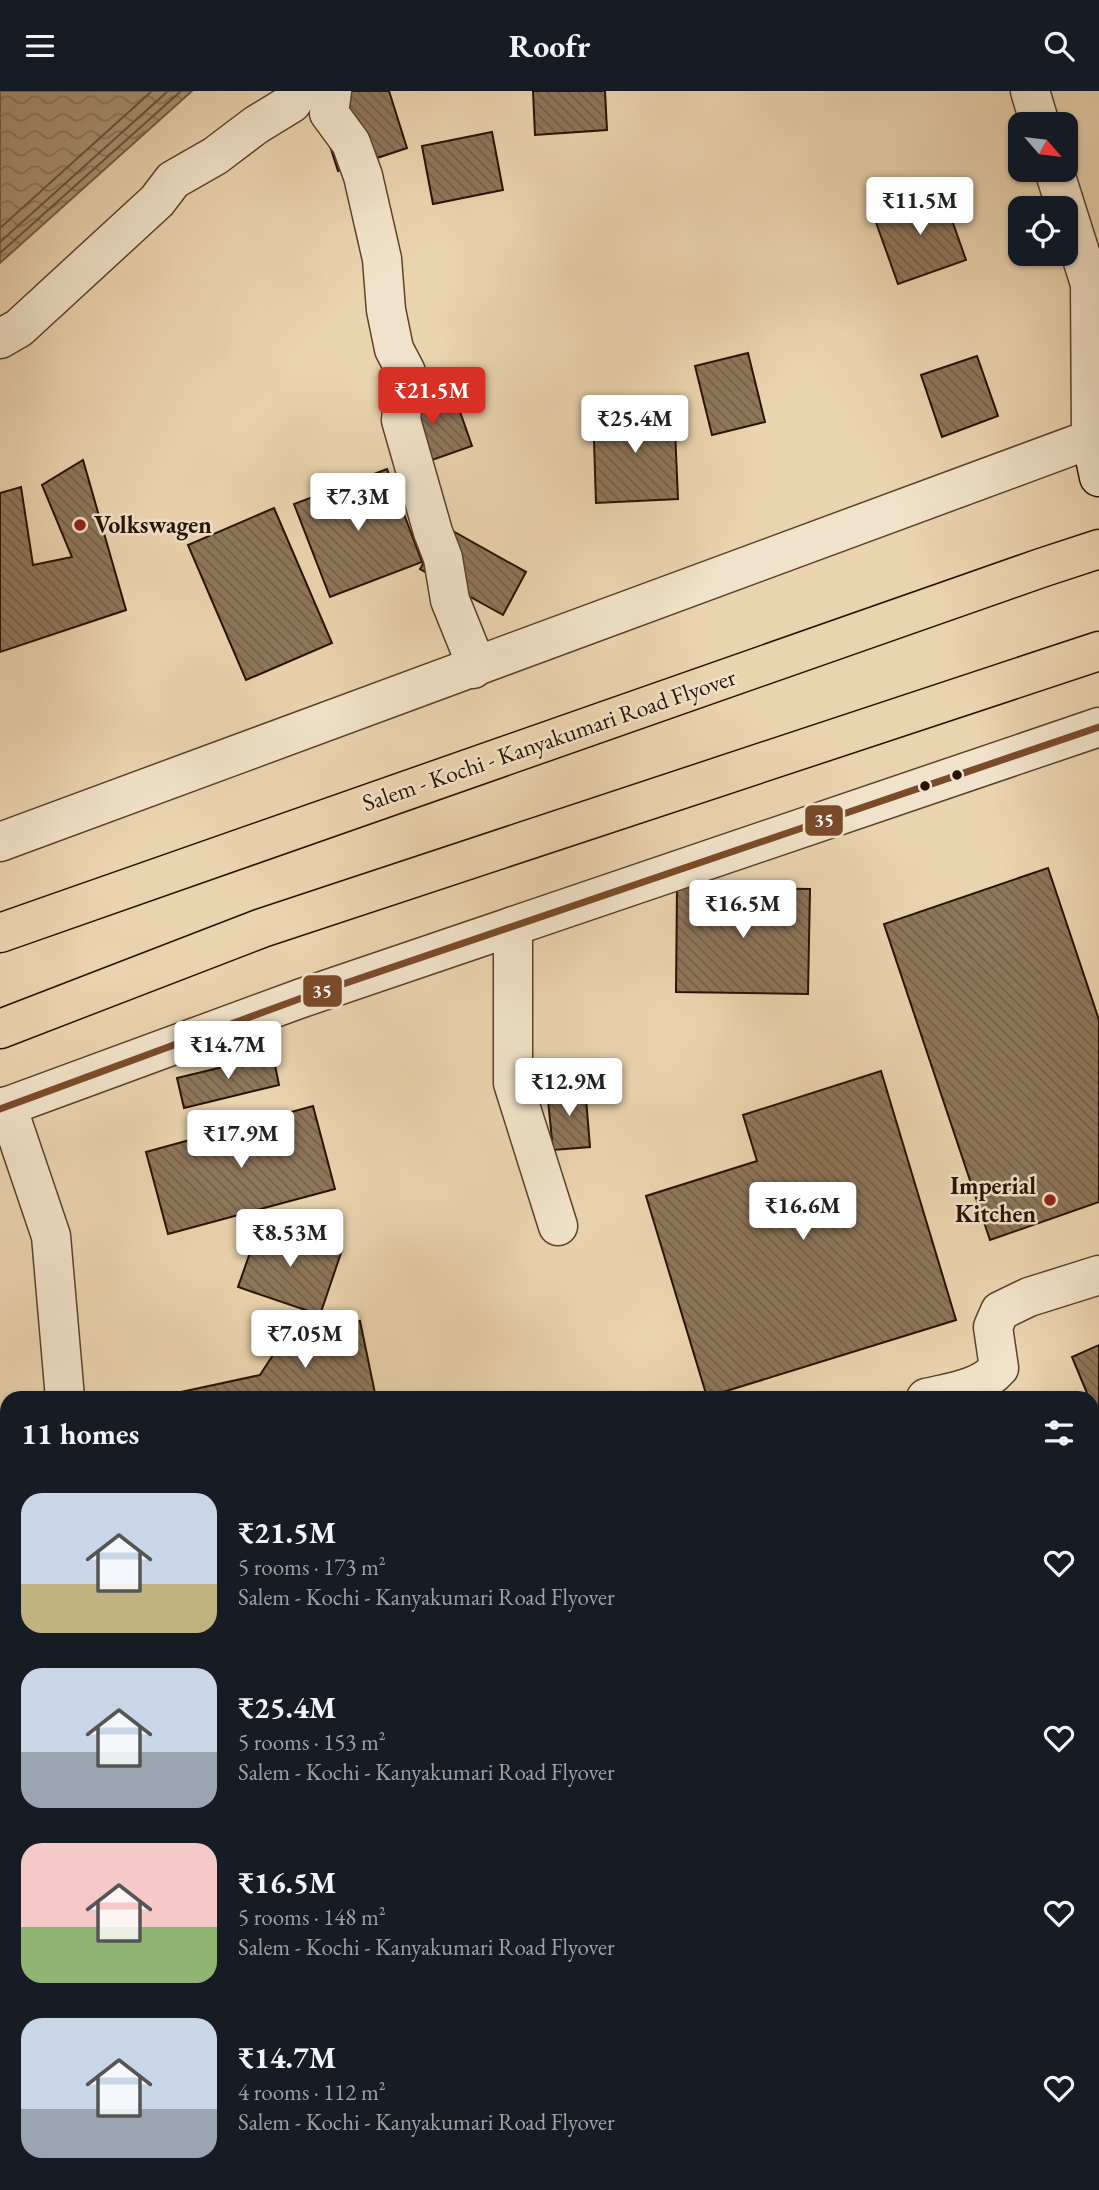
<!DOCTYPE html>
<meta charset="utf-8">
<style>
body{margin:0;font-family:"EB Garamond",serif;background:#242831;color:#f1f3f6;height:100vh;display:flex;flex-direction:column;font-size:26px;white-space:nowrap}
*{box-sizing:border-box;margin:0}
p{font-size:23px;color:#9ea1a6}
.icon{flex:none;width:38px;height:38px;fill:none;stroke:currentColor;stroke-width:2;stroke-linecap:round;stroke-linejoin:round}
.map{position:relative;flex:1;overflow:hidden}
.panel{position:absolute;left:0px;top:1300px;width:1099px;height:800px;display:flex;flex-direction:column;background:#171b24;border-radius:21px 21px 0 0;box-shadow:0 2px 5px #0004}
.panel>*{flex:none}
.needle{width:46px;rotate:118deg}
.fabs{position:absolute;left:1008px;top:21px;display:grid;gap:14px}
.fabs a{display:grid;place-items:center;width:70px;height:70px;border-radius:14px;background:#171b24;box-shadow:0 2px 5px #0004;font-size:35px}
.price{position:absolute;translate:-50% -60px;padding:0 16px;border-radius:7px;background:#fff;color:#222;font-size:23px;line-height:46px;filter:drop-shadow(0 2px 4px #0008)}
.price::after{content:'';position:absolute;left:50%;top:42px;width:21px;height:16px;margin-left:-10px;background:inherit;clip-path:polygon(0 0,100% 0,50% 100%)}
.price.selected{background:#d93025;color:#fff}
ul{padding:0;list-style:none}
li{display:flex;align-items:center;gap:21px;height:175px;padding:0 21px}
li span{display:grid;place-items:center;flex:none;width:196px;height:140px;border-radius:21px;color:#555}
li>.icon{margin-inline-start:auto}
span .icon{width:84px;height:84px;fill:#fffc;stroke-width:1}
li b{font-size:30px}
h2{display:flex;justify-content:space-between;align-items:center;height:84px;padding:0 21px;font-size:30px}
header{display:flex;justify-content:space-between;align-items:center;height:91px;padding:0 21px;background:#171b24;font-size:32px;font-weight:700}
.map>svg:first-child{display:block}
</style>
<header><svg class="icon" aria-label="menu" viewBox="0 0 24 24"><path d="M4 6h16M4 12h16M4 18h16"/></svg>Roofr<svg class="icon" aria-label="search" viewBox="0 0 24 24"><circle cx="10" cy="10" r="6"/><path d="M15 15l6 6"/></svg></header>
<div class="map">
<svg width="1099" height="2099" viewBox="0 0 1099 2099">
<defs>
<pattern id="water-waves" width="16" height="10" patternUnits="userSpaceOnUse" patternTransform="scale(1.75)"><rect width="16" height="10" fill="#a99274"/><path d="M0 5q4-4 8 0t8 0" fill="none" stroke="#8a765d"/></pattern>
<pattern id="building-back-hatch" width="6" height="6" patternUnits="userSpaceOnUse" patternTransform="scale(1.75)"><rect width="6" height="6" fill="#8e775b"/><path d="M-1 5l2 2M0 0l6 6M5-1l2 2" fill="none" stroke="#746049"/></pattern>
</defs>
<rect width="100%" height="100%" fill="#ead4af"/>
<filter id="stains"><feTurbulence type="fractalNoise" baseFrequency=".00286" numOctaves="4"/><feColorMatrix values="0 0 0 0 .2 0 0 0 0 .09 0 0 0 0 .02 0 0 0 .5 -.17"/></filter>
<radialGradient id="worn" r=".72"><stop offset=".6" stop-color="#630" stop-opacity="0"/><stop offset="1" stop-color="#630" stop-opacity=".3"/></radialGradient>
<!-- water -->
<path fill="url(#water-waves)" stroke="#765f46" stroke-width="2" d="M0,0H192L0,172Z
M0,1723L7,1736V1987L0,1990Z"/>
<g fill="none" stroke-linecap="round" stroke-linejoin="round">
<!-- shore -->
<path stroke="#6a523a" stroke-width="2" d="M0,137L152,0
M0,151L168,0
M0,162L181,0"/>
</g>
<!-- building -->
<path fill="url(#building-back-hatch)" stroke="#2a1200" stroke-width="2" d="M340,0H389L407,57L338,80L315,8Z
M533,0H605L607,39L535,44Z
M492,41L503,99L433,113L422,55Z
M941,98L966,169L898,193L873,123Z
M748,262L765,331L712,344L695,275Z
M977,265L998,325L942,346L921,284Z
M451,295L472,355L412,376L391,317Z
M674,316L678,408L596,412L593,319Z
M83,369L126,519L0,561V402L21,396L33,474L72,466L42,394Z
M387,378L422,471L330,506L294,413Z
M274,417L332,552L246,589L188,454Z
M444,435L526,481L503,524L420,478Z
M1048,777L1099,929V1111L990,1149L884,833Z
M677,796L810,798L808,903L676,901Z
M273,964L279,994L184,1017L177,987Z
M881,980L956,1229L707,1306L646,1105L757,1070L743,1024Z
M585,995L590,1056L553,1059L547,999Z
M313,1015L335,1098L168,1143L146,1061Z
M260,1133L342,1159L320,1224L238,1196Z
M360,1230L376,1307H153L260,1284L284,1247Z
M1099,1254V1330L1092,1314V1307H1089L1072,1266Z
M1099,1525V1582L1092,1584V1527Z
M1099,1809V1891L1092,1893V1811Z
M1099,1999V2027L1092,2015V2003Z
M203,2093H303L304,2097L296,2099H204Z
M523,2093H689L691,2099H515L514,2097Z
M950,2093H1048L1050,2099H953Z"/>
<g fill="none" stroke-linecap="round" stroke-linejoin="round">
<defs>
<path id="service" d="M918,2093L920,2099"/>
<path id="minor" d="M332,0L329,22L351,52L363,85L382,168L386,219L394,258L406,281L401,329L433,441L443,467L450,509L471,561L473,578
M0,248L19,237L157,110L173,89L215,65L256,34L292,12L299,0
M513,835V992L558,1135
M7,1015L51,1145L65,1307
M926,1307C951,1301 981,1298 999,1277L993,1236L1000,1220L1029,1206L1099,1184
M1092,1966L1099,1963
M0,2074L7,2072
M734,2093L736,2099
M800,2099L814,2093"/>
<path id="tertiary" d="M1030,0L1040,33
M1054,79L1090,193L1099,213
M1090,193L1091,348
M0,751L1099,345
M0,1018L299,908L1099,636"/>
<path id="secondary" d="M1091,348L1099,386"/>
<path id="trunk" d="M0,842L1041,477L1099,458
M0,938L262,837L1099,560"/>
</defs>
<!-- service casing -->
<use href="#service" stroke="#5a422c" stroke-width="34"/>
<!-- minor casing -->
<use href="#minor" stroke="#5a422c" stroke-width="41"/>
<!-- tertiary casing -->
<use href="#tertiary" stroke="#5a422c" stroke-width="41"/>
<!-- secondary casing -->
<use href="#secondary" stroke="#2a1200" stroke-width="41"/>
<!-- trunk casing -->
<use href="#trunk" stroke="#2a1200" stroke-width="41"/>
<!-- service -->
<use href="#service" stroke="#f1e3cb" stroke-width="32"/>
<!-- minor -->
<use href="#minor" stroke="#f1e3cb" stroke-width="38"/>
<!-- tertiary -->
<use href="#tertiary" stroke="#f1e3cb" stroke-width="38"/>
<!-- secondary -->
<use href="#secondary" stroke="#f1e3cb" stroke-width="38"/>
<!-- trunk -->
<use href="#trunk" stroke="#ead4af" stroke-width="38"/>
<defs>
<path id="bus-1" d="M0,1018L299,908L1099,636"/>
</defs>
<!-- bus-1 casing -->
<use href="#bus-1" stroke="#f1e3cb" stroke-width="12"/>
<!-- bus-1 -->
<use href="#bus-1" stroke="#7a4b2a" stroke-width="7"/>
</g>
<!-- markers -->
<g fill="#8f2418" stroke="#f1e3cb" stroke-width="2.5">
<circle cx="80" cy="434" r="7"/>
<circle cx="1050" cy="1109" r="7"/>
</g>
<g fill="#2a1200" stroke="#f1e3cb" stroke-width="2.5">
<circle cx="957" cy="684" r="6"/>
<circle cx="925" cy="695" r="6"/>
</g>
<g text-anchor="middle" stroke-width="5" stroke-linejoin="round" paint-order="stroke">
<!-- poi labels -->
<g font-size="24" font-weight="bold" fill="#2a1200" stroke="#f1e3cb" text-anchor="start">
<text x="94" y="442">Volkswagen</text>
<text x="1036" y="1103" text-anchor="end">Imperial<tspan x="1036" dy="28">Kitchen</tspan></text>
</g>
<!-- street labels -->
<g font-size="24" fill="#2a1200" stroke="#f1e3cb">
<text transform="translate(549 649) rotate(-19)" y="8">Salem - Kochi - Kanyakumari Road Flyover</text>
</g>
</g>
<g stroke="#f1e3cb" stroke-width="2.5">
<rect x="804" y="713" width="40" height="33" rx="7" fill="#7a4b2a"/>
<rect x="302" y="883" width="41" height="34" rx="7" fill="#7a4b2a"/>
</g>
<g font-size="19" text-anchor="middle" font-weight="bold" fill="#fff">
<text x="824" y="736">35</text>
<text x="322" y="907">35</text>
</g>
<rect width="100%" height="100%" filter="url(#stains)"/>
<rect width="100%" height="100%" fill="url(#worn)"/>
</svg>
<div class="fabs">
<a><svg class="needle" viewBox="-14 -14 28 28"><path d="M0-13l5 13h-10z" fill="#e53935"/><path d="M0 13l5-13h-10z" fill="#9ea1a6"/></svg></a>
<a><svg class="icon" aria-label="locate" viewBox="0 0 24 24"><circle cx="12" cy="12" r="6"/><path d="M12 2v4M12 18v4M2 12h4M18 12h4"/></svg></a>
</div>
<b class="price" style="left:920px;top:146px">₹11.5M</b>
<b class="price selected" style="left:432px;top:336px">₹21.5M</b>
<b class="price" style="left:635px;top:364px">₹25.4M</b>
<b class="price" style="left:358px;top:442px">₹7.3M</b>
<b class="price" style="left:743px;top:849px">₹16.5M</b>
<b class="price" style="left:228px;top:990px">₹14.7M</b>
<b class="price" style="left:569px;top:1027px">₹12.9M</b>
<b class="price" style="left:241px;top:1079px">₹17.9M</b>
<b class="price" style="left:803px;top:1151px">₹16.6M</b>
<b class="price" style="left:290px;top:1178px">₹8.53M</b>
<b class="price" style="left:305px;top:1279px">₹7.05M</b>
<section class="panel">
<h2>11 homes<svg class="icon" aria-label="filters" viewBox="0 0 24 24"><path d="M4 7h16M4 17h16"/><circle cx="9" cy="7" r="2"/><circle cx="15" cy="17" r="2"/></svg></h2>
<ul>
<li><span style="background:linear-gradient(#c9d6e8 65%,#c2b280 0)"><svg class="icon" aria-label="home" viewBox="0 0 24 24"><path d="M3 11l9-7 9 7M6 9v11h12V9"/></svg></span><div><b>₹21.5M</b><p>5 rooms · 173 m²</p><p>Salem - Kochi - Kanyakumari Road Flyover</p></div><svg class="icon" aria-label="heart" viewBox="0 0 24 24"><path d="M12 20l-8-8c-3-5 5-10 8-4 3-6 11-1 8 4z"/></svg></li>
<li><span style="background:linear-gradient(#c9d6e8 60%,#9aa5b1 0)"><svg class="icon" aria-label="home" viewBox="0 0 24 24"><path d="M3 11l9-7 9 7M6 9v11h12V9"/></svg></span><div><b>₹25.4M</b><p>5 rooms · 153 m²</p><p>Salem - Kochi - Kanyakumari Road Flyover</p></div><svg class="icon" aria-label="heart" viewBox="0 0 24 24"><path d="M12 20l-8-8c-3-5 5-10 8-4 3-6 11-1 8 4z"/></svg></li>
<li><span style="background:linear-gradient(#f6c9c9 60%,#8fb573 0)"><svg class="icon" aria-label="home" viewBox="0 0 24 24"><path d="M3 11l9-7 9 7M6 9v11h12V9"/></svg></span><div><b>₹16.5M</b><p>5 rooms · 148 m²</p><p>Salem - Kochi - Kanyakumari Road Flyover</p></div><svg class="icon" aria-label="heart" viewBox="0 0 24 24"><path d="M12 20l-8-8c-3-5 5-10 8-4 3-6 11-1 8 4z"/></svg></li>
<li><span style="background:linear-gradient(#c9d6e8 65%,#9aa5b1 0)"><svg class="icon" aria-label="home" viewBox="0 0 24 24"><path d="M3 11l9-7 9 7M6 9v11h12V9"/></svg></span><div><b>₹14.7M</b><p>4 rooms · 112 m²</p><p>Salem - Kochi - Kanyakumari Road Flyover</p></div><svg class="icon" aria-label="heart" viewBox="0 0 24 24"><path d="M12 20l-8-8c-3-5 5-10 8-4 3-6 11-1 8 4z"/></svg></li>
</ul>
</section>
</div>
